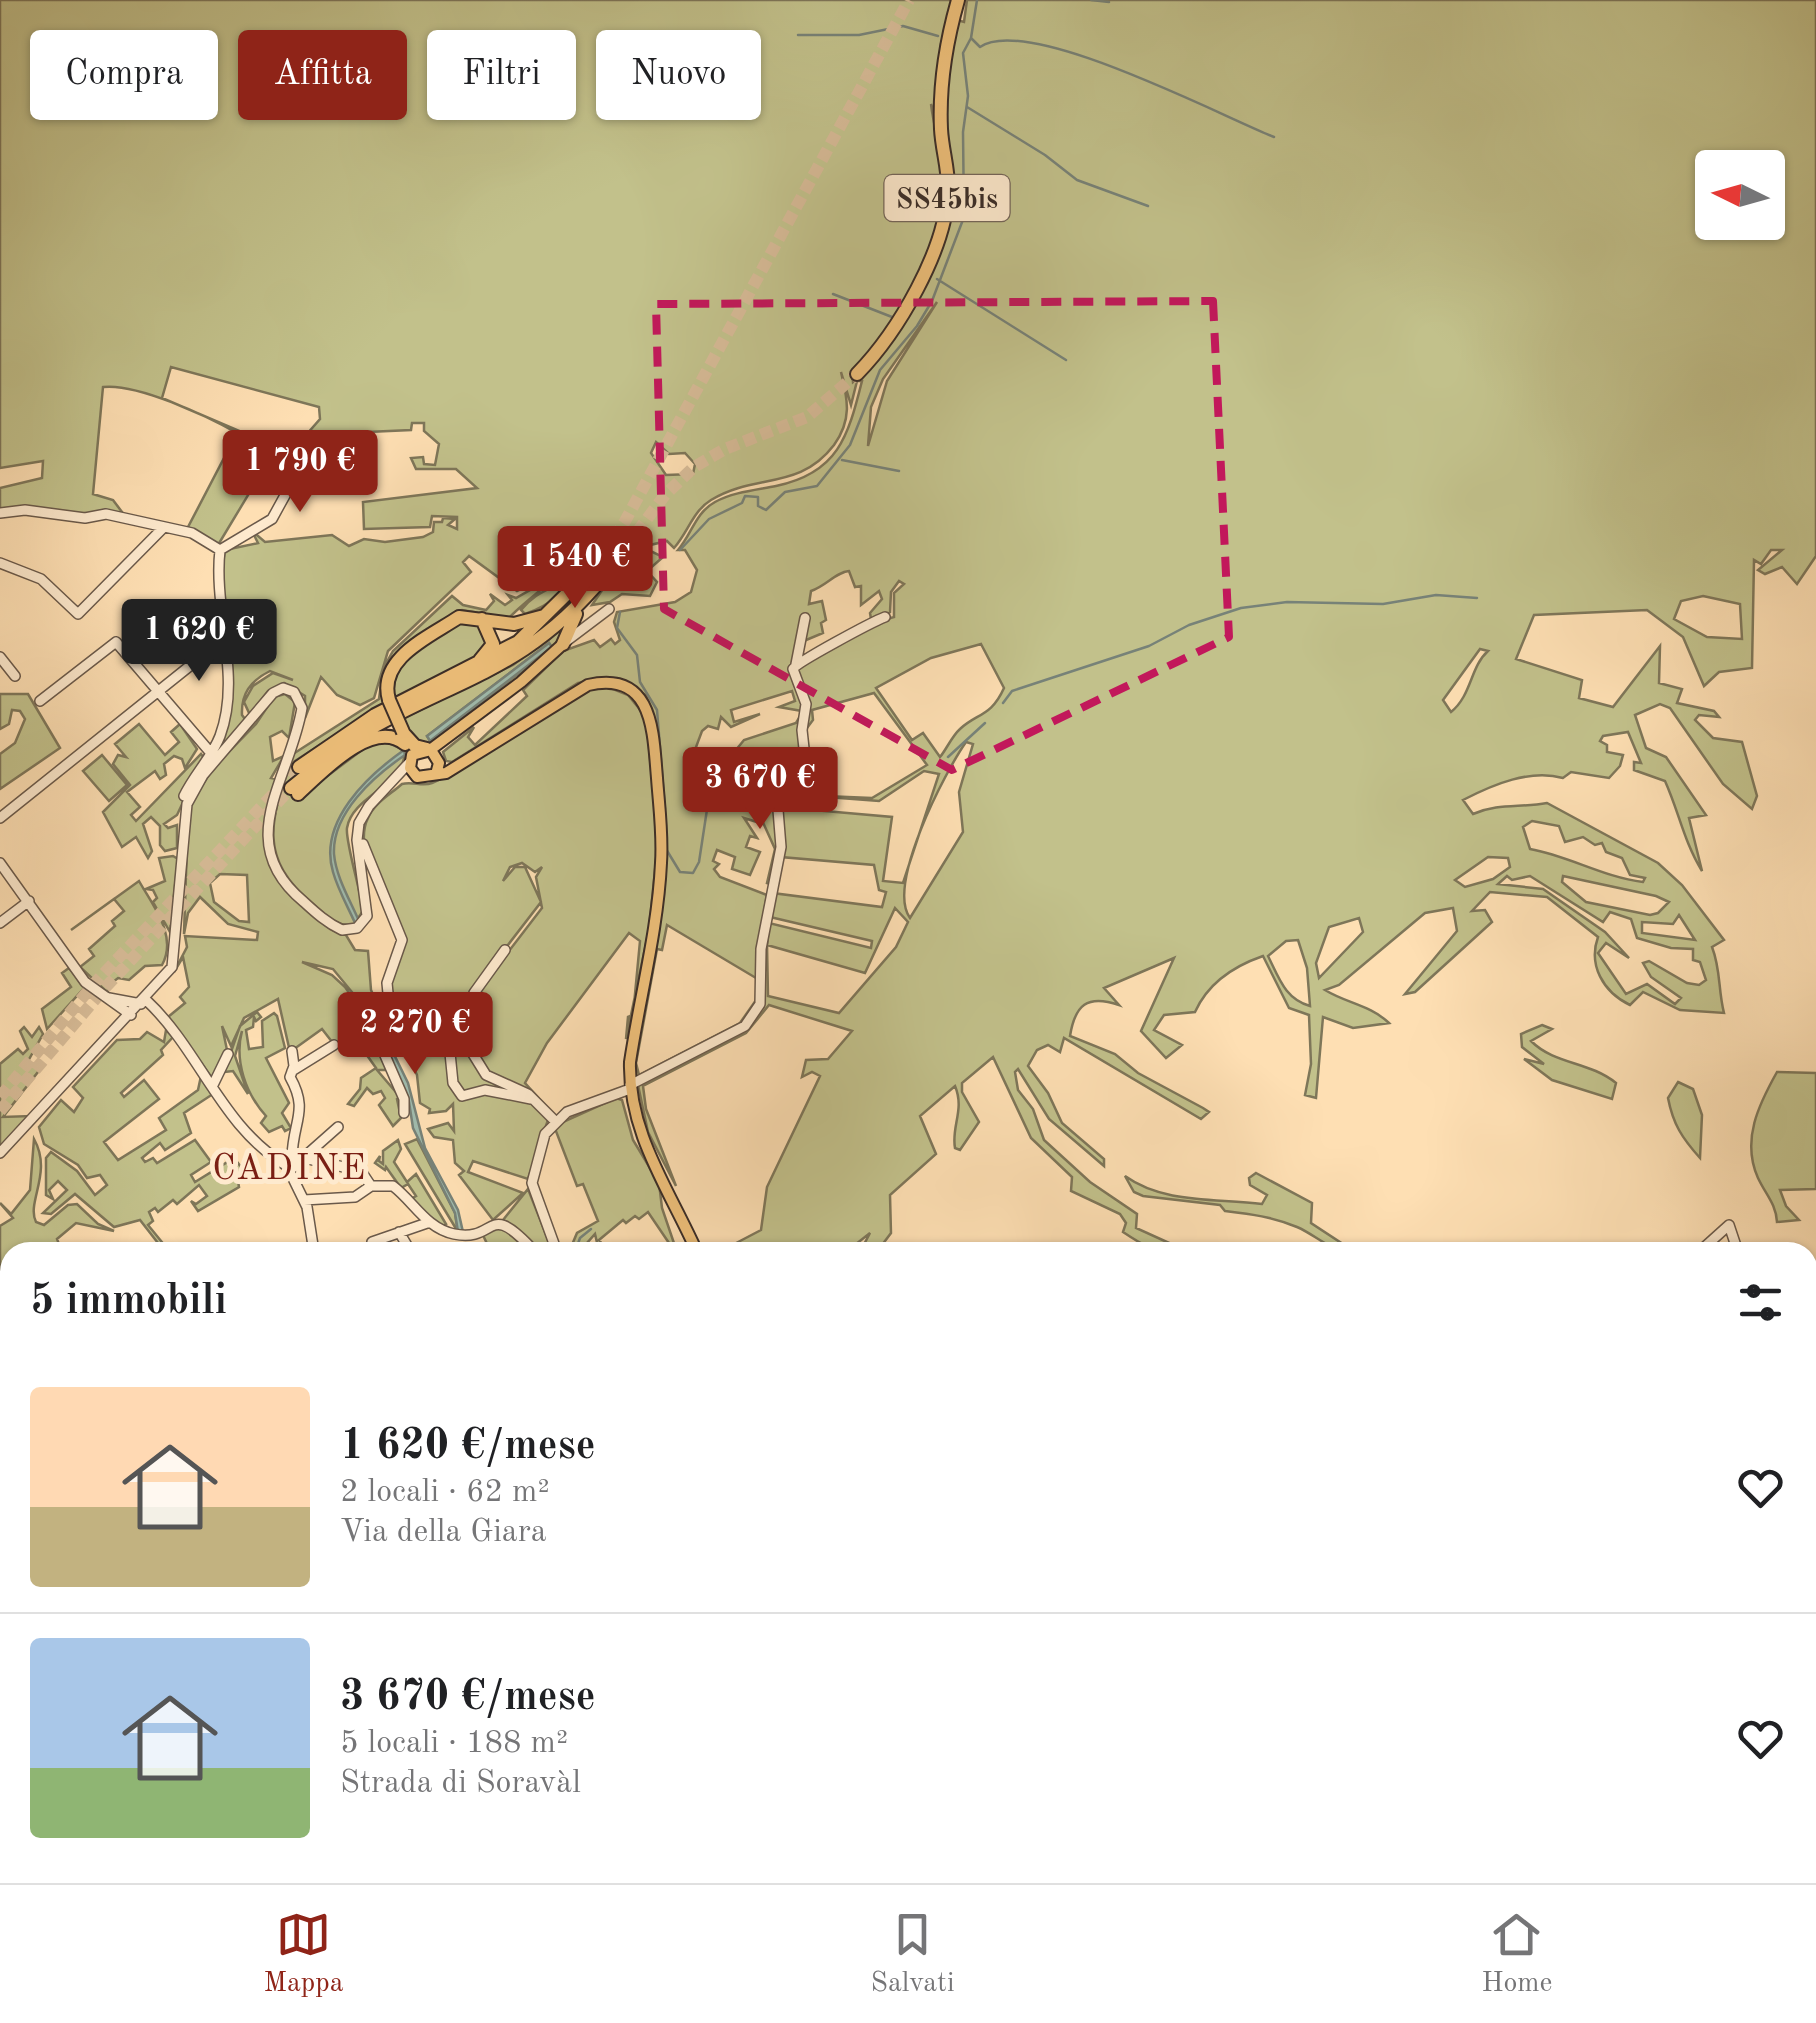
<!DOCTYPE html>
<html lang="it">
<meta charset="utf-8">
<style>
body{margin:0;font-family:"Old Standard TT",serif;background:#f2f2f2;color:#202124;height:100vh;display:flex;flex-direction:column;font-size:38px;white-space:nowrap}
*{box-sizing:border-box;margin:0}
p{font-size:32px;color:#757577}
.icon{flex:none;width:55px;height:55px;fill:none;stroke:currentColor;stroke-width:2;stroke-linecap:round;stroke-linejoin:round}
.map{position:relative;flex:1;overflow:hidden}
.drawer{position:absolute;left:0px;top:1242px;width:1818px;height:642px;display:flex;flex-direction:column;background:#fff;border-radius:30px 30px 0 0;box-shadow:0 2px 8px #0004}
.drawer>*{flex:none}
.guide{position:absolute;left:30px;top:30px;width:1000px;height:90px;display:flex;gap:20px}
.needle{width:65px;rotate:275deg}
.tools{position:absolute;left:1695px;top:150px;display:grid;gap:20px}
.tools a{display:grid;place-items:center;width:90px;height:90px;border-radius:10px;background:#fff;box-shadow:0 2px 8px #0004;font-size:50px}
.price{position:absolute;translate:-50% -85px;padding:0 22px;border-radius:10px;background:#8f2418;color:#fff;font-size:32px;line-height:65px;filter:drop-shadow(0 2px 5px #0008)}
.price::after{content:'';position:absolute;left:50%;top:60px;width:30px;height:22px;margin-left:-15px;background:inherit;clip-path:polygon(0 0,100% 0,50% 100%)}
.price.selected{background:#222;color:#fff}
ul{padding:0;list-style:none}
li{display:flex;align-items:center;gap:30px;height:250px;padding:0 30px}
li+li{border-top:2px solid #e0e0e0}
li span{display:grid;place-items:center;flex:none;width:280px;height:200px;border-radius:10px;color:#555}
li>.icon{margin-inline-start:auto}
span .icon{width:120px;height:120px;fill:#fffc;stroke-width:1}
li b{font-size:42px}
h2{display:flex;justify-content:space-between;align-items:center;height:120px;padding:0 30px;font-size:42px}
.chip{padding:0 35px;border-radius:10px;background:#fff;box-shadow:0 2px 8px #0004;font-size:35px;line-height:90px}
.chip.selected{background:#8f2418;color:#fff}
.menu{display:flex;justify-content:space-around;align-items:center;height:140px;border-top:2px solid #e0e0e0;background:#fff;font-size:28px;color:#757577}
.menu a{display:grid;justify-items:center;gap:5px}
.menu .selected{color:#8f2418}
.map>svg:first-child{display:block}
</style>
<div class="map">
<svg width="1816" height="1883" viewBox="0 0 1816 1883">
<rect width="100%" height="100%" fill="#fedfb3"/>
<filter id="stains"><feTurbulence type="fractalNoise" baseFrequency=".002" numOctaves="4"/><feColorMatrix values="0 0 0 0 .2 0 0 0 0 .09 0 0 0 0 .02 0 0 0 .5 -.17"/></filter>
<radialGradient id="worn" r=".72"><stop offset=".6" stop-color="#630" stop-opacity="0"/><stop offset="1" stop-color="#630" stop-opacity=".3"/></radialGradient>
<!-- green -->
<path fill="#c2c18b" stroke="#7e7659" stroke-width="2.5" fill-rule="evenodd" d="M0,0H954L941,44L936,118L931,104C934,130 943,154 944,180C945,235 895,338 852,371L853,382C895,347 951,250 952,195C952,175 947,155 946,134C943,97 947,56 957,20L964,22L967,0H1816V556L1797,584L1782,567L1765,574L1758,570L1782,550H1771L1761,564L1754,560L1752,668L1719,672L1704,686L1683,637L1647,610L1534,615L1516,659L1582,680L1579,698L1613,707L1660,646L1659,683L1682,689L1677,703L1714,711L1719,717L1699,715L1695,720L1713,738L1742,742L1757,796L1752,809L1723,784L1670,708L1660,704L1635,715L1646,748L1666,757L1706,815L1689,818L1702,871C1684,842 1679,812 1665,781L1634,770V762L1641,763L1628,732L1603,736L1600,741L1607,745V752L1623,755L1620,766L1609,778L1571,772L1563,778C1530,769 1494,784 1463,800L1473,814C1499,803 1519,808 1547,803L1658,863L1682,885L1724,940L1712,947C1721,970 1718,990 1724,1013L1680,1010L1643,992L1630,1005C1603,992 1588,965 1598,937L1547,897L1490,892L1472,911L1485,910L1492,922L1415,992L1405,994L1457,931L1453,908L1425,913L1339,985L1325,990C1346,1003 1370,1005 1389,1023L1353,1028L1323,1017L1316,1098L1305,1095L1311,1064L1309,1015L1289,1008L1263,956C1234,966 1208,983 1195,1012L1164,1015L1154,1030L1182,1045L1166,1058L1141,1031L1174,958L1104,988L1119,1005C1087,994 1075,1005 1070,1036L1115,1054L1138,1073L1203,1108L1209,1112L1201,1119L1064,1038L1060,1052L1048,1045L1037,1050L1028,1066L1048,1093L1062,1123L1104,1159V1166L1049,1119L1018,1069L1015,1072L1018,1090L1033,1109L1044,1140L1090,1182L1137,1214L1136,1228L1178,1247L1176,1252C1153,1252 1141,1244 1123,1232L1126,1223L1120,1214L1071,1191L1072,1177L1031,1138L993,1057L962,1083V1092L979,1122L960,1150L955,1148C951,1126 965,1110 955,1086L920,1116L936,1154L890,1195L891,1233L879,1249L883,1252H860L870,1233L846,1252H719L761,1230L767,1187L820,1076L812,1072L802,1077L806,1060L828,1059L852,1031L769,1005L746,1033L643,1086L646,1109L676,1186L648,1132L638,1085L751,1023L762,1005L769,923L871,948L872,941L770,917L772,893L882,907L886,892L879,890L874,865L781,857L780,807L892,817L883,881L903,883L939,774L924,771L879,801L800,795L872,798L927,765L874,693L812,710L813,720L804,732L808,705L794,672C798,663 879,620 894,617V593L904,584L899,581L891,592L890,612L871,619L870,613L882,599L879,591L861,605V586L855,587L849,571C836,572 826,586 811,591L809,604L822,601L826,620L821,623L823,633L799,643C797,652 791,665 792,677C794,691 805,696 802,711L779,707L795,701L792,691L731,710L734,722L760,714L731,727L721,717L718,729L708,726L702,731L696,747L705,749L699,771L705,802L716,799L714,777L744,740L796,723L799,718C804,759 818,779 777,802L779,849L771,884L767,883L775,849L761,818L757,822L744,818L757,838L750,836L746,847L760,852L750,875L732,869L735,857L717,850L713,861L719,864L714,869L720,877L767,895L759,940L761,993L746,1023L639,1079H633V1062L665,862L657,727L646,695L617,678L578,683L452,762L446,761L443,752L474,727L468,737L475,745L527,696L523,690L563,651L594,640L600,647L611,639L615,644L620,640L614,622L617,612L675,602L691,592L697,570L685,550H678C692,534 695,513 715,502C733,492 756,490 776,486C838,473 848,437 862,381H857L851,405L841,372C848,400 852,420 834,445C799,491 755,473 711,500C693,511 688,532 674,548L667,541L642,547L663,557L647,571L657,582L650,596L622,594L610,602L592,605L609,580L599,573C575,604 547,633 513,652L554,619L596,570L587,564C573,586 550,606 525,614L521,610C541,585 562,590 581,565L576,560L517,591L469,556L463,562L471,572L388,651L374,698L360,705L337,695L321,677L305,718V696L284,683L268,691L250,715L244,702L253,686L273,673L293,680L270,671C250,681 241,694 242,715L248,723L194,781L219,741L226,720L230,657L221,574L225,550L258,543L252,531L265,542L332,535L349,546L364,539L385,542L423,537L433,532L434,522H442L443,518L455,519L448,525L457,529V517L432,516L430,527L364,529L363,502L477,488L456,469H416L411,458L423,457L424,464L435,465L439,444L424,431V423H412L411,430L345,433L338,442V464L297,476L293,474L299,443L320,419L319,407L171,367L162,398L277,447L218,545L187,529L237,433C207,416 137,383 103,387L93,494L113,500L125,516C107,512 93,517 75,516C49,514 26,504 0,511V488L42,478L43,461L0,468ZM1712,168H1768V222H1712ZM937,302L887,381L868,446L871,407L883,379ZM656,442L669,454L685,453L695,464L693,474L666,475L651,453ZM1703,596L1740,604L1742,639L1707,637L1674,619L1681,601ZM981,644L1004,688C991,717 977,713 960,729C952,736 946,750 940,757L923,733L912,740L876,688L931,658ZM1480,649L1488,651C1470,667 1472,695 1451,712L1443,700ZM966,742L973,744L959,792L963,832L910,918C886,885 945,772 966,742ZM1532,821L1559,826L1565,842L1583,837L1595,845L1602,843L1606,852L1622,858L1630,875L1645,878L1643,882C1603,877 1569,856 1530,849L1523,827ZM1488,857L1508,858L1510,867L1493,879L1465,887L1455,880ZM1507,876L1512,880L1530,876L1603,922L1610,912L1631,919L1637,938L1671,948L1693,949V960L1700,962L1706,980L1699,985L1687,983L1649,961L1643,963L1651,977L1681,998L1675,1004L1647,984L1626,994L1598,953L1606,943L1629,958L1605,932L1543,889L1498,884ZM1563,876L1656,896L1669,902L1658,913L1650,915L1586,902L1562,882ZM895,908L908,922L896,947L839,1013L768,996L767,945L865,973ZM1679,915L1695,940L1642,933V922L1673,924ZM1359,918L1363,932L1319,978L1316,963L1329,927ZM667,925L756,978L761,993L740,1023L639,1075L636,1063L657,949L662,950ZM1298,940L1307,968L1310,1006C1285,999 1279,978 1268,956L1286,941Z
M558,574C557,578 519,606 509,618L462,610L400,651L385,703L295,761L303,771L306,792L378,738L404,750C409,784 352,795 347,828C345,841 361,892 363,911L354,924C337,928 326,915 313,904C255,856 272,818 293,754L379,699L383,669L393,651L452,596L463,605L486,610L494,601L490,594L505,605L512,600L508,595L516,598Z
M464,619H476L489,642L479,655L394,699C387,658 435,638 464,619Z
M563,628L555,649L433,745L416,743L402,719L513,665ZM549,643L552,648L430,741L427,736Z
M608,687L628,695L646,717L658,841L649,929L626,1039L628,1017L633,1015L640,941L629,933L547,1043L525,1083L555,1116L523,1088L487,1074L479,1065L474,1045L476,994L542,908L536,877L542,867L535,872L522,863L510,867L503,881L515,867H525L541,902L471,993L472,1059L494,1082L528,1096L486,1088L460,1097L493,1092L534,1102L549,1117L528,1179L473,1161L468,1172L523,1193L493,1220L459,1175L464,1171L455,1163L453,1140L434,1137L428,1129L448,1123L454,1131L453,1104L446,1111L429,1113L430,1109L420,1103L417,1075L405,1048V1001H401L402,1015L389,985L403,940C390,908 351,852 368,818C374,803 391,794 402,784C413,781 422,787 432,783C480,764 566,684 608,687Z
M0,694H28L60,748L0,789V754L15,743L25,719L20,711L12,710L9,724L0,729Z
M285,694L295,702L289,738L282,731L270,737L273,761L284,756L271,778L277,779C258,838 258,868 307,910C319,920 331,932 346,935L355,950L368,951L371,990L380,1011L370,1014L333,969L302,962L332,975L345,987L362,1011L387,1070H377L400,1097L397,1099L401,1118L393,1126L379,1105L385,1098L381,1091L373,1094L367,1088L354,1106L348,1104L360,1089L361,1078L376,1068L354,1037L336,1047L322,1029L290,1052L278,999L244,1018L231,1046L222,1026L227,1050L214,1081L168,1017L185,1003L180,997L189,987L183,957L174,972L187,947L185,936L257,940L258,932L228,924L200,897L188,913L184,934L188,814L193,799L214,767L256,724L274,697ZM220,874L247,875L249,922L239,921L214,902L210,883Z
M139,724L165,755L179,742L171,732L180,724L197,749L185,768L182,759L174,756L164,764L166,775L160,779L155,771L127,792L140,807L131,815L136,821L201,754L204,758L177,815L164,824L168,828L177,825V848L165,851L160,845V826L151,817L143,824L152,851L148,858L136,837L122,847L103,812L130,785L113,764L118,755L126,757L115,744Z
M102,755L127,785L109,801L83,771Z
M173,856L178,859L170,932L153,902L157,898L153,890L146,889L165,881L159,858Z
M139,881C153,906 178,936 162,965L145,966L129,980L118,978L108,986V993L80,967L94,956L89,949L115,926L112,921L124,911L114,899L71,930Z
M69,968L85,987L47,1029L42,1009L71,987L62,973Z
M257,1012L261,1017L256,1021L254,1017L253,1027L246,1030L249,1049L263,1047L262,1021L274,1013L277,1016L285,1048L266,1058L289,1103L282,1113L291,1128L285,1131L282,1126L269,1132L261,1123L266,1116C246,1094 234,1061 242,1031L235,1056L248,1094L233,1071L224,1072L240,1026Z
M1542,1025L1552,1029L1531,1041C1555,1065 1589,1061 1616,1083L1612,1099L1552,1080L1524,1059L1544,1064L1522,1047L1521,1034Z
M24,1027L32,1037L39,1027L43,1034L27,1063L41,1068L3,1117L30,1116L0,1148V1064L18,1049L23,1054L28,1049L20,1031Z
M166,1030L173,1037L161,1050L163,1055L121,1093L124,1097L144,1080L159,1099L104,1142L118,1160L166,1130L159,1118L198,1090L201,1076L213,1094L184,1113L191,1133L165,1150L160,1143L142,1158L145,1162L153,1158L157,1163L195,1140L211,1162L191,1175L195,1182L234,1158L248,1176L237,1175L239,1187L198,1211L191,1201L196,1204L207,1196L199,1185L177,1204L173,1200L158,1212L155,1208L149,1212L153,1221L148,1225L170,1252H165L140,1220L114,1227L75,1194L51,1214L43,1213L67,1190L58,1181L49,1190L53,1199L46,1195V1158L51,1152L77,1171L95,1195L107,1185L100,1175L87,1178L78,1165L44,1144L39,1127L61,1100L74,1112L83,1098L73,1087L117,1040L140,1039L147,1032L164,1042Z
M1777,1072L1816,1073V1189L1780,1190L1786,1206L1799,1220L1777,1222C1776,1204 1766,1195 1758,1178C1741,1140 1759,1104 1777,1072Z
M1678,1082L1693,1089L1702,1115L1700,1158C1682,1138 1673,1124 1668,1098Z
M616,1098L622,1100L633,1140L659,1183L662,1208L677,1252H671V1246L648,1212L639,1219L635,1216L626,1223L623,1220L599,1240L608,1252L598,1247L595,1234L579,1252H569L577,1233L598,1221L583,1184L577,1186L554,1126Z
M34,1139C53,1173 26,1202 36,1222L44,1225L68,1205L77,1204L98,1224L114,1231L76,1223L57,1239L62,1252H10V1875H522L526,1880L528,1875H544L541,1883H0V1226L13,1218L0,1203L11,1214L30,1190Z
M417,1139L455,1213L458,1232L405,1144Z
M398,1140L401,1149L394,1162L407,1182L416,1174L446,1224L440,1227L409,1200L416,1196L408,1184L401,1188L386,1167L385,1170L375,1163L380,1156L379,1161L383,1164V1151Z
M1256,1173L1312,1203L1311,1223L1355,1252C1331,1253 1318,1236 1297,1227C1274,1217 1250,1214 1225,1211L1220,1205L1143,1196L1134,1192L1125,1176C1164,1204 1216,1198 1262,1204L1267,1195L1250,1185L1249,1178Z
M528,1189L553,1252H538L503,1220Z
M500,1225L533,1252H491L481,1231Z
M548,1875H696L710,1879L708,1875H722L719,1883H545Z"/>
<!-- water -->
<path fill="#a0bcae" stroke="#778278" stroke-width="2.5" d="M549,643L552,647L430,741L427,736Z
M404,750L405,755C374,776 332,813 334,854C336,877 350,900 359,921L355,923C348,907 338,890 333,872C318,822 367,776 404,750Z
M382,1030L408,1083L425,1148L458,1210L463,1232H458L455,1213L413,1128L409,1102L382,1052Z"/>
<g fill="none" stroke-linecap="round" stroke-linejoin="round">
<!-- stream -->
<path stroke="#778278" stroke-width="2.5" d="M1091,0L1109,2
M798,35H859L903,26L938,36
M971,38L980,47C1027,14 1219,115 1274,137
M967,107L1045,155L1077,180L1148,206
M937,279L1066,360
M833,294L892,317
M842,460L899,471
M680,550L709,519L742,503L745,496L758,497V506L766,510L785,492L817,486L850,445L880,370L917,326L932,301L964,217L963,132L968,96L963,53L971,38L977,0
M620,612L617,628L637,655L640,682L657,710L665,809
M1003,703L1012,691L1149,646L1189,625L1241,608L1287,602L1383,604L1436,595L1477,598
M948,757L985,723
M666,849L680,872L693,873L699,862L708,803L784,794
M665,881L666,857
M575,1252L580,1238L591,1229"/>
<!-- highway-tunnel -->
<path stroke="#d7bb97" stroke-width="12" stroke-dasharray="12 6" stroke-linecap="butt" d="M593,568L624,523L909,0
M604,576L665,495L694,467L725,449L807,417L857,374
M0,1097L92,986L299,767
M0,1111L104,989L291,788"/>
<defs>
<path id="minor" d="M0,513L25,510L85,518L106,514L192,533L220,550
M220,550L272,519L294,479L370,460
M0,563L41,579L78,614L164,527
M564,643L609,609
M0,657L15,676
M796,664L805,618
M40,701L116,642L210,752
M184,796C194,775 212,757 220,736C242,677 213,610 220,550
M0,818L216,645L225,644
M363,844L402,940L387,983L391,1024L377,1037L404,1099V1113
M0,863L85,982L131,1015
M0,923L29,901
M505,950L474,993L473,1054L486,1075L528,1094L554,1120
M109,998L141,1004
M146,1000C200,1050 221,1127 287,1166
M450,1053L453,1083L462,1096L485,1090L531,1099
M292,1071L334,1045
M630,1085L745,1026L760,1004L761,949L781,847L778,810L781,803L801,791L807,776L802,730L806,704L793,669C797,662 872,622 885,617
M212,1087L228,1054
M0,1153L172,967L187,804L203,775L273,693L283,688L294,692L302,708C290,780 231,842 304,902C316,913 327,923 342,930L357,928L367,916L357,840L359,823L369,806L409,763
M292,1157C293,1120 309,1111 290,1077L294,1066L292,1051
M303,1158L338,1127
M304,1158L361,1171L371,1186H393C414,1202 426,1228 454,1234C499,1243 485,1197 535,1252
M290,1169L298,1165L295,1157L286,1164L307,1207L314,1252
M304,1200L355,1197L371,1186
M399,1232L411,1252
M372,1242L430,1222
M557,1252L532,1183L545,1134L567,1112L630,1089
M1699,1252L1729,1225L1738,1252
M1808,1263L1816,1269
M1808,1316L1816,1318
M1808,1426L1816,1425
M1808,1479L1816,1488
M1808,1510L1816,1500
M1808,1512L1816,1518
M1808,1575L1816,1555
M1808,1584L1816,1583
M1808,1614L1816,1615
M1808,1799L1816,1798
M1808,1818L1816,1821
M1808,1861L1816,1870
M931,1875L945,1883
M822,1883L850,1875
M1229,1883L1265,1879L1285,1883
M1337,1883L1347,1875"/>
<path id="major" d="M430,750L521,682L563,644
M436,774L439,763L431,750L412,755L410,768L417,777L446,773L588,685C654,670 653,733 657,778C659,806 663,834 661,863C658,929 640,996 630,1062C628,1133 669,1189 697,1252
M1808,1668L1816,1670"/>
<path id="highway" d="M857,374C898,332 946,250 948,191C949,170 942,150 941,129C939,85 946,42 958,0
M563,644L576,614
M480,660L493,644L482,619
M389,700C377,658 431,636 459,617L514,624L544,616
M405,735L415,746L427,749
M299,767L375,715L518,642L593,568
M291,788C314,770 334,750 359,735C458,677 525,672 604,576
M298,794C322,772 373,717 405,744"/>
</defs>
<!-- minor casing -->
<use href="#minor" stroke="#6a594a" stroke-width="12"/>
<!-- major casing -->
<use href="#major" stroke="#392c27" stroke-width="14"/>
<!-- highway casing -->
<use href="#highway" stroke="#392c27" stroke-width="16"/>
<!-- minor -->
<use href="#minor" stroke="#feeace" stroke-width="9"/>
<!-- major -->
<use href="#major" stroke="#efc07a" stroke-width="10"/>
<!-- highway -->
<use href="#highway" stroke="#efc07a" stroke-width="12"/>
<defs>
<path id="highway-bridge" d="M389,700L403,732"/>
</defs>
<!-- highway-bridge casing -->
<use href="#highway-bridge" stroke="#392c27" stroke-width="16" stroke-linecap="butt"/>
<!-- highway-bridge -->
<use href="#highway-bridge" stroke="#efc07a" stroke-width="12"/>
</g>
<!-- marked area -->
<path fill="none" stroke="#c2185b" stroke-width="8" stroke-dasharray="20 12" stroke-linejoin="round" d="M1213,301L1229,637L952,770L664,609L656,304Z"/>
<g text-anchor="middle" stroke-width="10" stroke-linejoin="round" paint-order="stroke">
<!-- shield labels -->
<rect fill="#feeace" stroke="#746559" stroke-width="2.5" x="884.5" y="175" width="125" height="46" rx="8"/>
<g font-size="28" font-weight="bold" fill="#392c27">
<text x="947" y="208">SS45bis</text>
</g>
<!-- quarter labels -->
<g font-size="35" letter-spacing="2.5" fill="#7a1f14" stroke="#feeace">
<text x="290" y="1179">CADINE</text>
</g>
</g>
<rect width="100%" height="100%" filter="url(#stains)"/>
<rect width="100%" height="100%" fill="url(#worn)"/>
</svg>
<div class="tools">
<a><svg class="needle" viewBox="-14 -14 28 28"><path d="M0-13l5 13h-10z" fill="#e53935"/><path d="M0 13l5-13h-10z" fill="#757577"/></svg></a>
</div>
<b class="price" style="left:300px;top:515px">1 790 €</b>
<b class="price" style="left:575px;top:611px">1 540 €</b>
<b class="price selected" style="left:199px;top:684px">1 620 €</b>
<b class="price" style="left:760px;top:832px">3 670 €</b>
<b class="price" style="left:415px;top:1077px">2 270 €</b>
<div class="guide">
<a class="chip">Compra</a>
<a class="chip selected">Affitta</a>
<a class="chip">Filtri</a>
<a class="chip">Nuovo</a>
</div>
<section class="drawer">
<h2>5 immobili<svg class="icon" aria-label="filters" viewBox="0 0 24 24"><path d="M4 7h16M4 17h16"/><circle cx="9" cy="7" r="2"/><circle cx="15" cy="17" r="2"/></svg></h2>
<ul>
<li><span style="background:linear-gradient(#ffd9b3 60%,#c2b280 0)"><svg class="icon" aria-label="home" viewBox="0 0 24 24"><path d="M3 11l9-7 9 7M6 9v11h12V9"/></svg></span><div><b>1 620 €/mese</b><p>2 locali · 62 m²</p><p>Via della Giara</p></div><svg class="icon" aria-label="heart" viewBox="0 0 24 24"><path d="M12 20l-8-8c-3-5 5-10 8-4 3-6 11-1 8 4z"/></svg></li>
<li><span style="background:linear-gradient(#a9c7e8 65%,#8fb573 0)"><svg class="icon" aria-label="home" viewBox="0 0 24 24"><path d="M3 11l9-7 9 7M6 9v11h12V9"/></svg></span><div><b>3 670 €/mese</b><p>5 locali · 188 m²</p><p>Strada di Soravàl</p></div><svg class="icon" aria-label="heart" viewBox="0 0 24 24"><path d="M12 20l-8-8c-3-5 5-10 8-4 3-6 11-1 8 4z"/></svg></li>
</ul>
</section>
</div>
<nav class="menu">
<a class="selected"><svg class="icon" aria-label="map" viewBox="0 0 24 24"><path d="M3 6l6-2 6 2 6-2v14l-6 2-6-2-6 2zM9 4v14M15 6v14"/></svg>Mappa</a>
<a><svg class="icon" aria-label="saved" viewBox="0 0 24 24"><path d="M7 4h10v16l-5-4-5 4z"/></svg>Salvati</a>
<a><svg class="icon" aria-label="home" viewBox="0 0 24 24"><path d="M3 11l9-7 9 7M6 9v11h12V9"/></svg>Home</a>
</nav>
